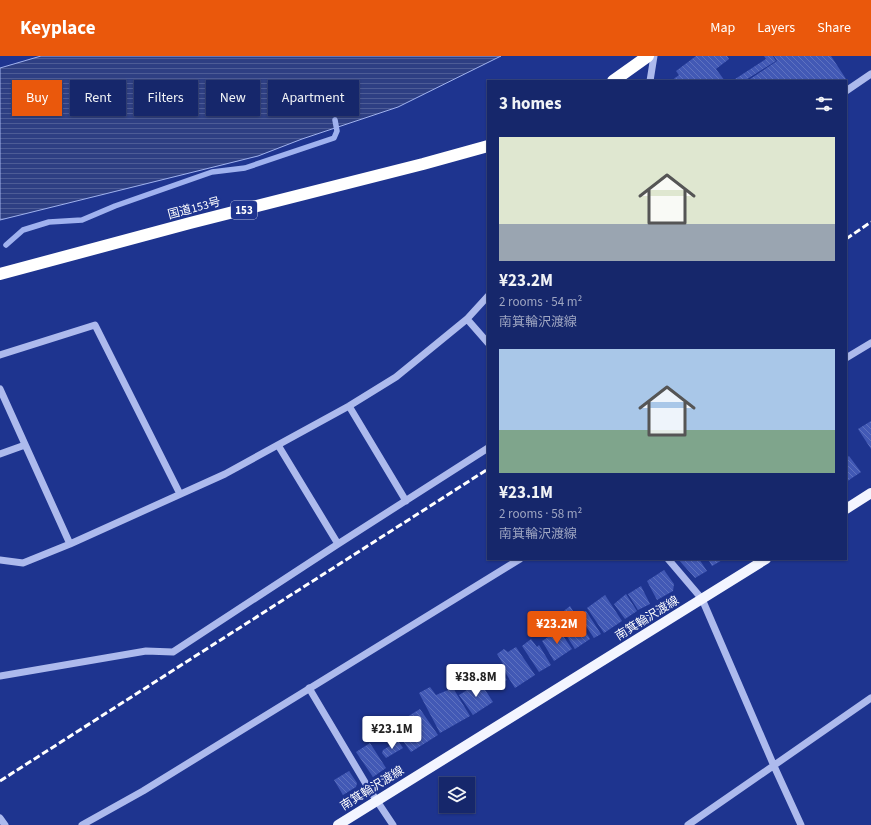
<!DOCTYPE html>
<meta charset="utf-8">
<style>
body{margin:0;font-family:"Source Sans 3","Noto Sans JP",sans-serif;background:#233373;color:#f1f3f6;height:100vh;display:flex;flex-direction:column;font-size:15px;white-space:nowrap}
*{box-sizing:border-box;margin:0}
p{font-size:13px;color:#9ea5c1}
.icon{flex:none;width:22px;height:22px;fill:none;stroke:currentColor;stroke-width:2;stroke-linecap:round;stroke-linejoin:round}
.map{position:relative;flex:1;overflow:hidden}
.details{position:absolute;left:487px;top:24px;width:360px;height:480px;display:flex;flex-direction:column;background:#16276b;border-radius:0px;box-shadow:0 1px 3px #0004,0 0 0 1px #35447e}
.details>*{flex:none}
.guide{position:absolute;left:12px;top:24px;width:380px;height:36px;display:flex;gap:8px}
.tools{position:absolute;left:439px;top:721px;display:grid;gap:8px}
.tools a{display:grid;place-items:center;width:36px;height:36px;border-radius:0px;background:#16276b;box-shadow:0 1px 3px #0004,0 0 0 1px #35447e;font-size:20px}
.price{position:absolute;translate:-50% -34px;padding:0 9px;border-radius:4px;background:#fff;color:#222;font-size:13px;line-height:26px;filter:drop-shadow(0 1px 2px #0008)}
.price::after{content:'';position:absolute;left:50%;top:24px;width:12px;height:9px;margin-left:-6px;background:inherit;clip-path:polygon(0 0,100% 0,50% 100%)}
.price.selected{background:#ea580c;color:#fff}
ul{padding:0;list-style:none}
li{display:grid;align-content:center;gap:8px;height:212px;padding:0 12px}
li span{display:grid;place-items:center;height:124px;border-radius:0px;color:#555}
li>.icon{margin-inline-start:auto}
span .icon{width:72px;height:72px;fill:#fffc;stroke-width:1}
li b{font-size:17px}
h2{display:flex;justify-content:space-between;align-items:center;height:48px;padding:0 12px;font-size:17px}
.tag{padding:0 14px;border-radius:0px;background:#16276b;box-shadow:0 1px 3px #0004,0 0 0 1px #35447e;font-size:14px;line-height:36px}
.tag.selected{background:#ea580c;color:#fff}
header{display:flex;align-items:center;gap:24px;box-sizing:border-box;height:56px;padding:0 20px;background:#ea580c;color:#fff}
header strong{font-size:19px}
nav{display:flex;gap:22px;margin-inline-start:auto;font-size:14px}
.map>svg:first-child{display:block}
</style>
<header>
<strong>Keyplace</strong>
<nav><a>Map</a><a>Layers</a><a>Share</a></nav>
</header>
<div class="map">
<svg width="871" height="769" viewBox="0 0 871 769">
<defs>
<pattern id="water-rules" width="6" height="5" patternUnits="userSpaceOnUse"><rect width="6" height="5" fill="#2e3f83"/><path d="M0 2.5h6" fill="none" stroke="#4d5c96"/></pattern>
<pattern id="building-back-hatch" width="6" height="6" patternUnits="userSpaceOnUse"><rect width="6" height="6" fill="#4259b5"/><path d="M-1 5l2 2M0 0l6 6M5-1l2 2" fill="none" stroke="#5e72c0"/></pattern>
</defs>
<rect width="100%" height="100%" fill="#1e348f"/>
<!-- water -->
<path fill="url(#water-rules)" stroke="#a0b2ef" d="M41,0H501L398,51L302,83L258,100L0,164V12Z"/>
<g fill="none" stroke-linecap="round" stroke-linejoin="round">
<!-- stream -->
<path stroke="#a0b2ef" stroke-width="5.5" d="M6,189L23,174L49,166L82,164L115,150L212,116L245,112L334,82L337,75L335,64"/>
</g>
<!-- building -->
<path fill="url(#building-back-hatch)" d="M696,0H727L729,3L716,13L725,25H671L679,19L676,15Z
M764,0H773L776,5L744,25H732L766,3Z
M774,0H831L846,23L843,25H747L777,5Z
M871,365V393L858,373Z
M849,400L861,416L846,426V402Z
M678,503H699L707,515L695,522Z
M708,503H724L712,510Z
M664,514L674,528L673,535L657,544L647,525Z
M641,530L650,548L638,554L628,538Z
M626,538L637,555L625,563L614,548Z
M605,539L622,565L604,577L587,552Z
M570,550L590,583L575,593L555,562Z
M586,555L601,578L594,582L579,560Z
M559,574L572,593L554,605L542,585Z
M531,583L537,591L539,589L551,609L539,616L522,590Z
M516,591L535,619L515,632L503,613L505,611L497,598L504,593L508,596Z
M499,613L507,624L489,633L483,623Z
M480,626L493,646L473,659L459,639Z
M430,631L436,639L453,632L470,660L440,677L419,637Z
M420,653L438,679L411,696L392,670Z
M398,685L403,692L386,702L382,697L383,694Z
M370,687L386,712L373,721L356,696Z
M349,715L357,727L356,731L343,739L334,724Z"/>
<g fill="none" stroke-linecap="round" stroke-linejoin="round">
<!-- minor -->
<path stroke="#adbaed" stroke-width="7" d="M650,25L654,0
M846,35L871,18
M467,263L488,287
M0,299L95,269L180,438
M846,302L871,287
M0,333L70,488
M349,350L406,445
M278,389L338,488
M0,398L25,389
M668,503L702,543L774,710L801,769
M0,504L23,507L70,488L225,418L349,350L396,321L467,263L488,240
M0,620L146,595L173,596L338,488L488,392
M309,632L369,733L393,769
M0,762L5,769
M82,769L143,735L520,503
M688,769L871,642"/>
<!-- major -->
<path stroke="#f3f5ff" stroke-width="10" d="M846,453L871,437
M338,769L766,503"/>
<!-- highway -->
<path stroke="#fff" stroke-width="12" d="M613,25L648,0
M0,218L190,167L423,108L488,90"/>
<!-- rail -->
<path stroke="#fff" stroke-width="3" stroke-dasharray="7 3" stroke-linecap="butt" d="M846,183L871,166
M0,725L488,413"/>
</g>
<g text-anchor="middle" stroke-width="4" stroke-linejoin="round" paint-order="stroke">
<!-- shield labels -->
<rect fill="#1e348f" stroke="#bcc2dd" stroke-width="1" x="231" y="145" width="26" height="18" rx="3"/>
<g font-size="11" font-weight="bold" fill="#fff">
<text x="244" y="158">153</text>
</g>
<!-- street labels -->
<g font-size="12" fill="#fff" stroke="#1e348f">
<text transform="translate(194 152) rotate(-15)" y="4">国道153号</text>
<text transform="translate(647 562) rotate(-32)" y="4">南箕輪沢渡線</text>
<text transform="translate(372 732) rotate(-32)" y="4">南箕輪沢渡線</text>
</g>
</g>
</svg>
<div class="tools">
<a><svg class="icon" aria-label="layers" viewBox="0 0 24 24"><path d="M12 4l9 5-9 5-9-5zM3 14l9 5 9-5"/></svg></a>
</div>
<b class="price selected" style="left:557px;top:589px">¥23.2M</b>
<b class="price" style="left:476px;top:642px">¥38.8M</b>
<b class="price" style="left:392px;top:694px">¥23.1M</b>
<div class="guide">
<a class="tag selected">Buy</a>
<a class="tag">Rent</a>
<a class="tag">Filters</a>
<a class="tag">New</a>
<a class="tag">Apartment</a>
</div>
<section class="details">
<h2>3 homes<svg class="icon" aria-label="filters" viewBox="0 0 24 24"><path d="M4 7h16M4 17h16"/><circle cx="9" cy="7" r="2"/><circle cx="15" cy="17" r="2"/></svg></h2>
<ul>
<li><span style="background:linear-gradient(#dfe7d0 70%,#9aa5b1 0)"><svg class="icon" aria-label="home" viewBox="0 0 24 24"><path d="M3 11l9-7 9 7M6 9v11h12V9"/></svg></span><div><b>¥23.2M</b><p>2 rooms · 54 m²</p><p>南箕輪沢渡線</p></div></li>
<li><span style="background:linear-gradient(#a9c7e8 65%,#7fa58c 0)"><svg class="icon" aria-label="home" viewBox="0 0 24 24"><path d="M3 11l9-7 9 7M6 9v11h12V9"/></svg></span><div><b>¥23.1M</b><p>2 rooms · 58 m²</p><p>南箕輪沢渡線</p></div></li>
</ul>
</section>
</div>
